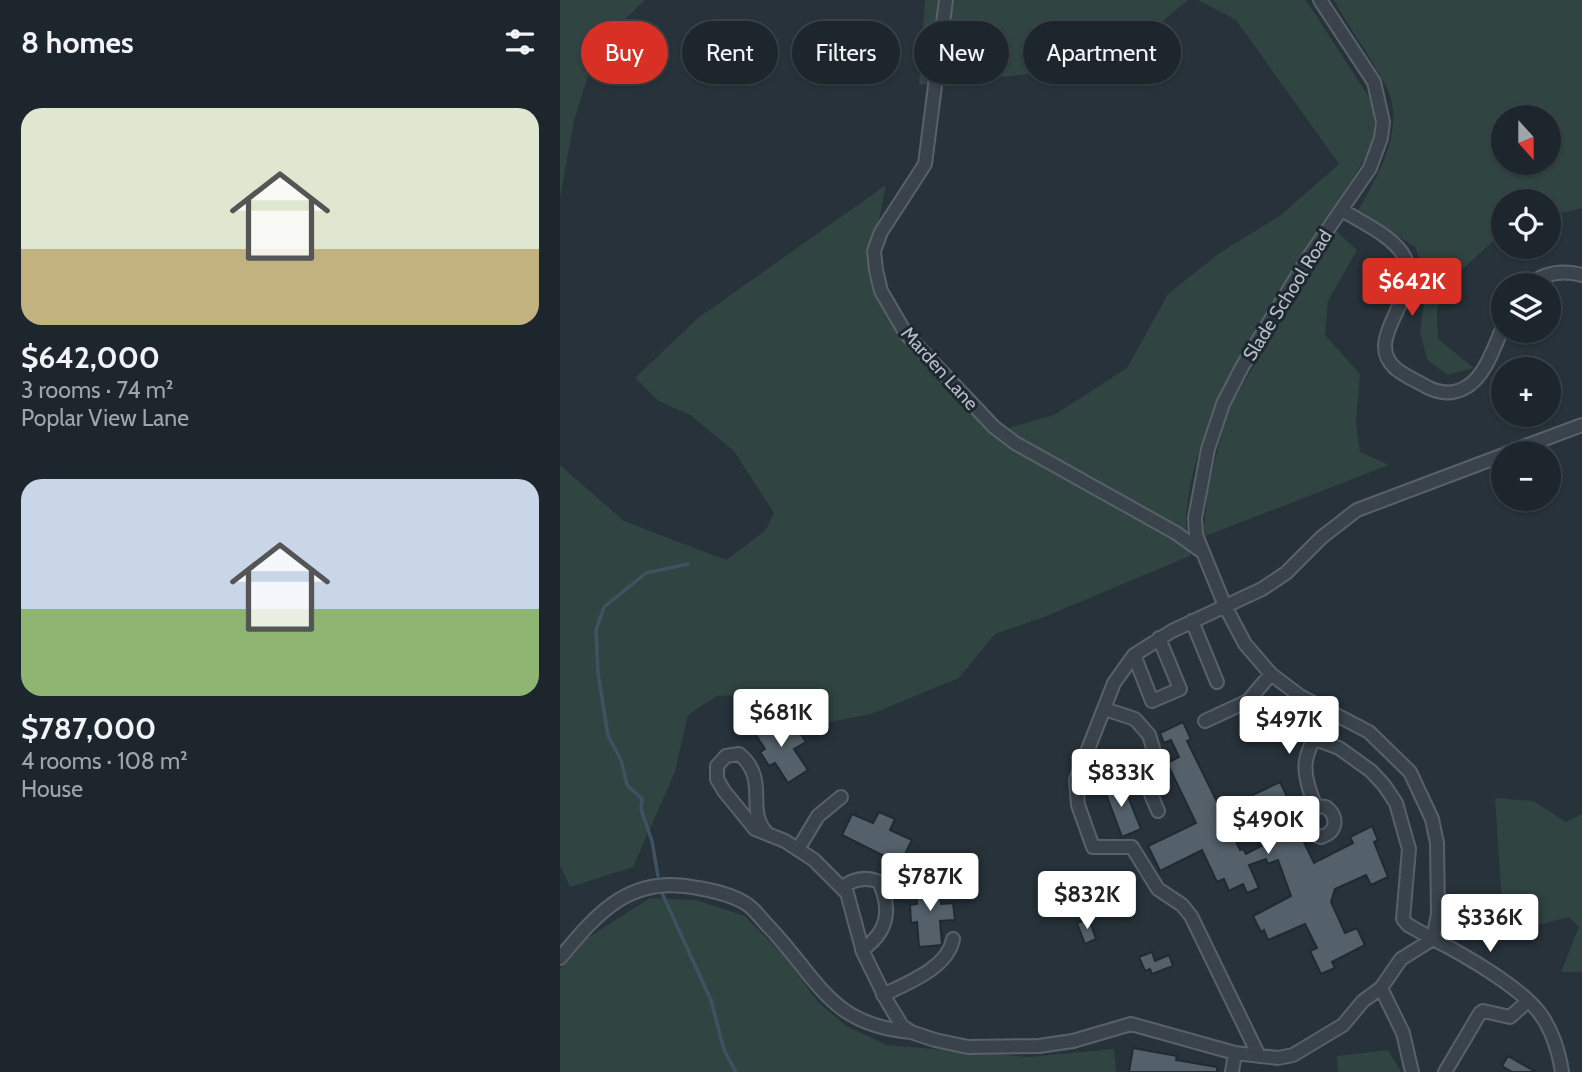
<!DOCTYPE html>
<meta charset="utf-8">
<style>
body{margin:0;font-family:Cabin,sans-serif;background:#2a3238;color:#f1f3f6;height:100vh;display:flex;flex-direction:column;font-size:26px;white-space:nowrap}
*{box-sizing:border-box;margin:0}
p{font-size:23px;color:#a0a5a9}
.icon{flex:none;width:38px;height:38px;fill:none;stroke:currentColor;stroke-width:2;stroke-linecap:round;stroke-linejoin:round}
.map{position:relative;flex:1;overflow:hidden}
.side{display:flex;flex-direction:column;background:#1d262c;width:560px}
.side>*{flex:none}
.banner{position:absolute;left:21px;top:21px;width:665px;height:63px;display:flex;gap:14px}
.needle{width:46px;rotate:159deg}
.buttons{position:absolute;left:931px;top:105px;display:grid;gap:14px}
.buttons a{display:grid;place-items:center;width:70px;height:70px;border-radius:50%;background:#1d262c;box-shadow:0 2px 5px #0004,0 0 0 2px #3b4348;font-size:35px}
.price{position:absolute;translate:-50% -60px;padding:0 16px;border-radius:7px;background:#fff;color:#222;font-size:23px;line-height:46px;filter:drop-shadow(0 2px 4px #0008)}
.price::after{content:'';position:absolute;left:50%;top:42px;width:21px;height:16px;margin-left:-10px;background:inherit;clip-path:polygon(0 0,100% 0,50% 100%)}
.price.current{background:#d93025;color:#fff}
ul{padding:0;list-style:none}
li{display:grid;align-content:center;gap:14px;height:371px;padding:0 21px}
li span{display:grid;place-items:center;height:217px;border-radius:21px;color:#555}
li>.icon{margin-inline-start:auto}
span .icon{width:126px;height:126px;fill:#fffc;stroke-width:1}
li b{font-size:30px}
h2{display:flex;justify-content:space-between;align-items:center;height:84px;padding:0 21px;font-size:30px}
.chip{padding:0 24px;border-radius:32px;background:#1d262c;box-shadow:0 2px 5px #0004,0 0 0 2px #3b4348;font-size:24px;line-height:63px}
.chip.current{background:#d93025;color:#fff}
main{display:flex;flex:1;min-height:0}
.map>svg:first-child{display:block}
</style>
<main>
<section class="side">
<h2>8 homes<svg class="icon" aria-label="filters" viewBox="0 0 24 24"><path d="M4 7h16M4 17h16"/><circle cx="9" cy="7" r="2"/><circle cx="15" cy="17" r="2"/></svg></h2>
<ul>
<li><span style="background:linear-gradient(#dfe7d0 65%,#c2b280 0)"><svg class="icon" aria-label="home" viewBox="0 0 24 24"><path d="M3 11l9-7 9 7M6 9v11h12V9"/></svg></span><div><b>$642,000</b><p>3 rooms · 74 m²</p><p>Poplar View Lane</p></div></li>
<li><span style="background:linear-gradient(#c9d6e8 60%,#8fb573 0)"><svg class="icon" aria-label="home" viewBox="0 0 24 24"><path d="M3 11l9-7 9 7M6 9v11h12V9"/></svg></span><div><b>$787,000</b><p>4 rooms · 108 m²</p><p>House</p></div></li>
</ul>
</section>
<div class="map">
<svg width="1022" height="1072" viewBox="0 0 1022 1072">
<rect width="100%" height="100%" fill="#27323a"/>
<!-- green -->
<path fill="#304441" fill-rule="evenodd" d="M0,0H85L37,46L14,121L0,198Z
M365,0H628L598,25L531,68L359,85Z
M638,0H746L814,105V135L807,156C742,257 634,398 626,518C626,530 629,544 630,556L484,617L435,634L399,678L311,714L249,726L217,694L157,696L128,715L115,772L73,867L10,887L0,865V465L64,521L166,560L205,531L214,513L174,451L130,415L99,401L75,378L138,318L326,185L315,239L324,291L346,334L389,391L434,432L494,415L567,368L608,294L658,254L721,215L779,164L676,20Z
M774,0H1022V208L989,216V201H943V232L892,279L877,309L878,339L914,368L887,375L867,359L860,332L867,280L855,247L798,210C818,176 846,128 827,88C812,58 790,30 774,0ZM943,117H989V163H943Z
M775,230L797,250L768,301L765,335L800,374L796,423L800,452L829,465L643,537L648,489L667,411Z
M935,798L973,801L1006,822L1022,814V972H1001L1019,927L1009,917L944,934Z
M90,898L136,900L185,916L224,956L258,1002L286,1026L327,1045L469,1057L554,1049L556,1072H0V969L21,942Z
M828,1050L841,1072H778L777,1056Z"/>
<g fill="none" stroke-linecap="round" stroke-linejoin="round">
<!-- stream -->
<path stroke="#3f5261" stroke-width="3.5" d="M98,876L92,841L81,809L82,799L67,785L61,760L48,736L38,673L36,630L44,607L86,573L128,564
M101,891L151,1000L164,1050L176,1072"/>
</g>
<!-- building -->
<path fill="#54606a" stroke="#212a32" stroke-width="2" fill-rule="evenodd" d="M211,716L225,736L237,728L246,742L234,749L248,770L228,783L215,763L209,766L200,752L205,749L192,729Z
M623,722L631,739L627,741L661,810L720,782L732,807L711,817L719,834L737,826L736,823L744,828L742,838L754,863L793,843L790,837L812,826L818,840L814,842L828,877L811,885L806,875L775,889L771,902L785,933L797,928L805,945L772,962L775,968L761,974L750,951L757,948L745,924L708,940L704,930L701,932L693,916L731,896L718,860L708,864L706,859L689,865L699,888L687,893L683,884L669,891L664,879L657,882L642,850L600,871L588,846L636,823L607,763L619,757L611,740L604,743L600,733ZM694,825L703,845L686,854L683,849L680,850L673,835Z
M548,775L555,793L565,789L581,829L562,837L540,778Z
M319,812L335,819L330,830L352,840L340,864L282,835L292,814L313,823Z
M379,879L381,904L393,903L395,920L380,921L382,945L359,947L357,922L351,923L350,905L357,904L356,881Z
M529,919L536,939L525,944L517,923Z
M592,952L595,961L609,955L613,966L592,974L590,969L585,971L579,957Z
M573,1048L617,1056L616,1060L657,1067V1072H569Z
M948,1056L976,1072H952L942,1066Z"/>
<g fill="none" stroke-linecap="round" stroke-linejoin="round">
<defs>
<path id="minor" d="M386,0L365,164L321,232L314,251L316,270L321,291L346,334L434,427L455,443L616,533L641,551
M782,210C801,222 835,237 845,258C863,296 802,338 835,368C844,376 857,381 867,387C881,394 894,395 908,386C926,374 934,347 943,327
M969,285C985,272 1003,270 1022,275
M947,453L1022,425
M632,621L657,682
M574,655L592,701L620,689L599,638
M688,701L755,739L779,748L811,771L824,785L836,803L849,849L843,919L848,925L873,939L878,914L877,843L872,819L850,772L809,732L740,696L711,674L685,644L665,606L636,535L635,518L648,449L663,404L682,367L748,258L810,168L821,138L823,122L814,82L760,0
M545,709L575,719L589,735L593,748L588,787L598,811
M645,721L688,701L711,674
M756,807C735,759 748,752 770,710
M744,819C749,809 755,805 766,807C779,817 777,832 761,837L751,833
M206,832C185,809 210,779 179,754L166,756L157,766V779L164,791L195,829L225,841L254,860L287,893L303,952L327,1001L342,1026L351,1032L375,1040L408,1047L479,1046L513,1041L571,1024L675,1053L718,1058L733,1055L783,1025L803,1001L821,988L841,959L873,939C903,954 958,986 978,1011C991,1027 999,1051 1002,1072
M238,849L258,816L281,797
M282,887C294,879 306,876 319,882C332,910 328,932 302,950
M0,958C39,911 71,874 138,888C155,891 174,895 188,905C196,911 203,921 210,928C259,980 270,1025 351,1032
M821,988L843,1033L852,1072
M323,995C347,983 388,968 393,939
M699,1056L631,916L622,905L598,889L572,847H533L518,805L516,780L554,683L574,655L612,631L702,589L726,573L762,537L797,510L943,455
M672,1072L675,1053
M885,1072L920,1013L923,1011L950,1017L968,1001"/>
</defs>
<!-- minor casing -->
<use href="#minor" stroke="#586169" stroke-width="16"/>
<!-- minor -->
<use href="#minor" stroke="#3a434b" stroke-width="12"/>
</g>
<g text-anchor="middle" stroke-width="6" stroke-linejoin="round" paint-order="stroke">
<!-- street labels -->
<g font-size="19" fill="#b6bec6" stroke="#1f2830">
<text transform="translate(727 295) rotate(-58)" y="7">Slade School Road</text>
<text transform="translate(380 368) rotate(48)" y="7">Marden Lane</text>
</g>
</g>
</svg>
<div class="buttons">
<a><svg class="needle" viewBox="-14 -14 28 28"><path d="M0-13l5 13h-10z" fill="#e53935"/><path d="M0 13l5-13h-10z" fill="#a0a5a9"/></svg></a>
<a><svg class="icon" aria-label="locate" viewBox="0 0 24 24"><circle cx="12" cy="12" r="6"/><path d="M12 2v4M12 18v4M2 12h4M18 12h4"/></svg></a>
<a><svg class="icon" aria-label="layers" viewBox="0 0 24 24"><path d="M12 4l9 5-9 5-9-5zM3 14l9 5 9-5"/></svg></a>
<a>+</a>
<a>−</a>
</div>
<b class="price current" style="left:852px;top:318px">$642K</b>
<b class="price" style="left:221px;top:749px">$681K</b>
<b class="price" style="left:729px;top:756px">$497K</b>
<b class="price" style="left:561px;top:809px">$833K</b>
<b class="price" style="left:708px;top:856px">$490K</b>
<b class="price" style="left:370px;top:913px">$787K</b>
<b class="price" style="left:527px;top:931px">$832K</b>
<b class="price" style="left:930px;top:954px">$336K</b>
<div class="banner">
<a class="chip current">Buy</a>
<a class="chip">Rent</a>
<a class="chip">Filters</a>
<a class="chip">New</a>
<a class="chip">Apartment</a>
</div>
</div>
</main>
